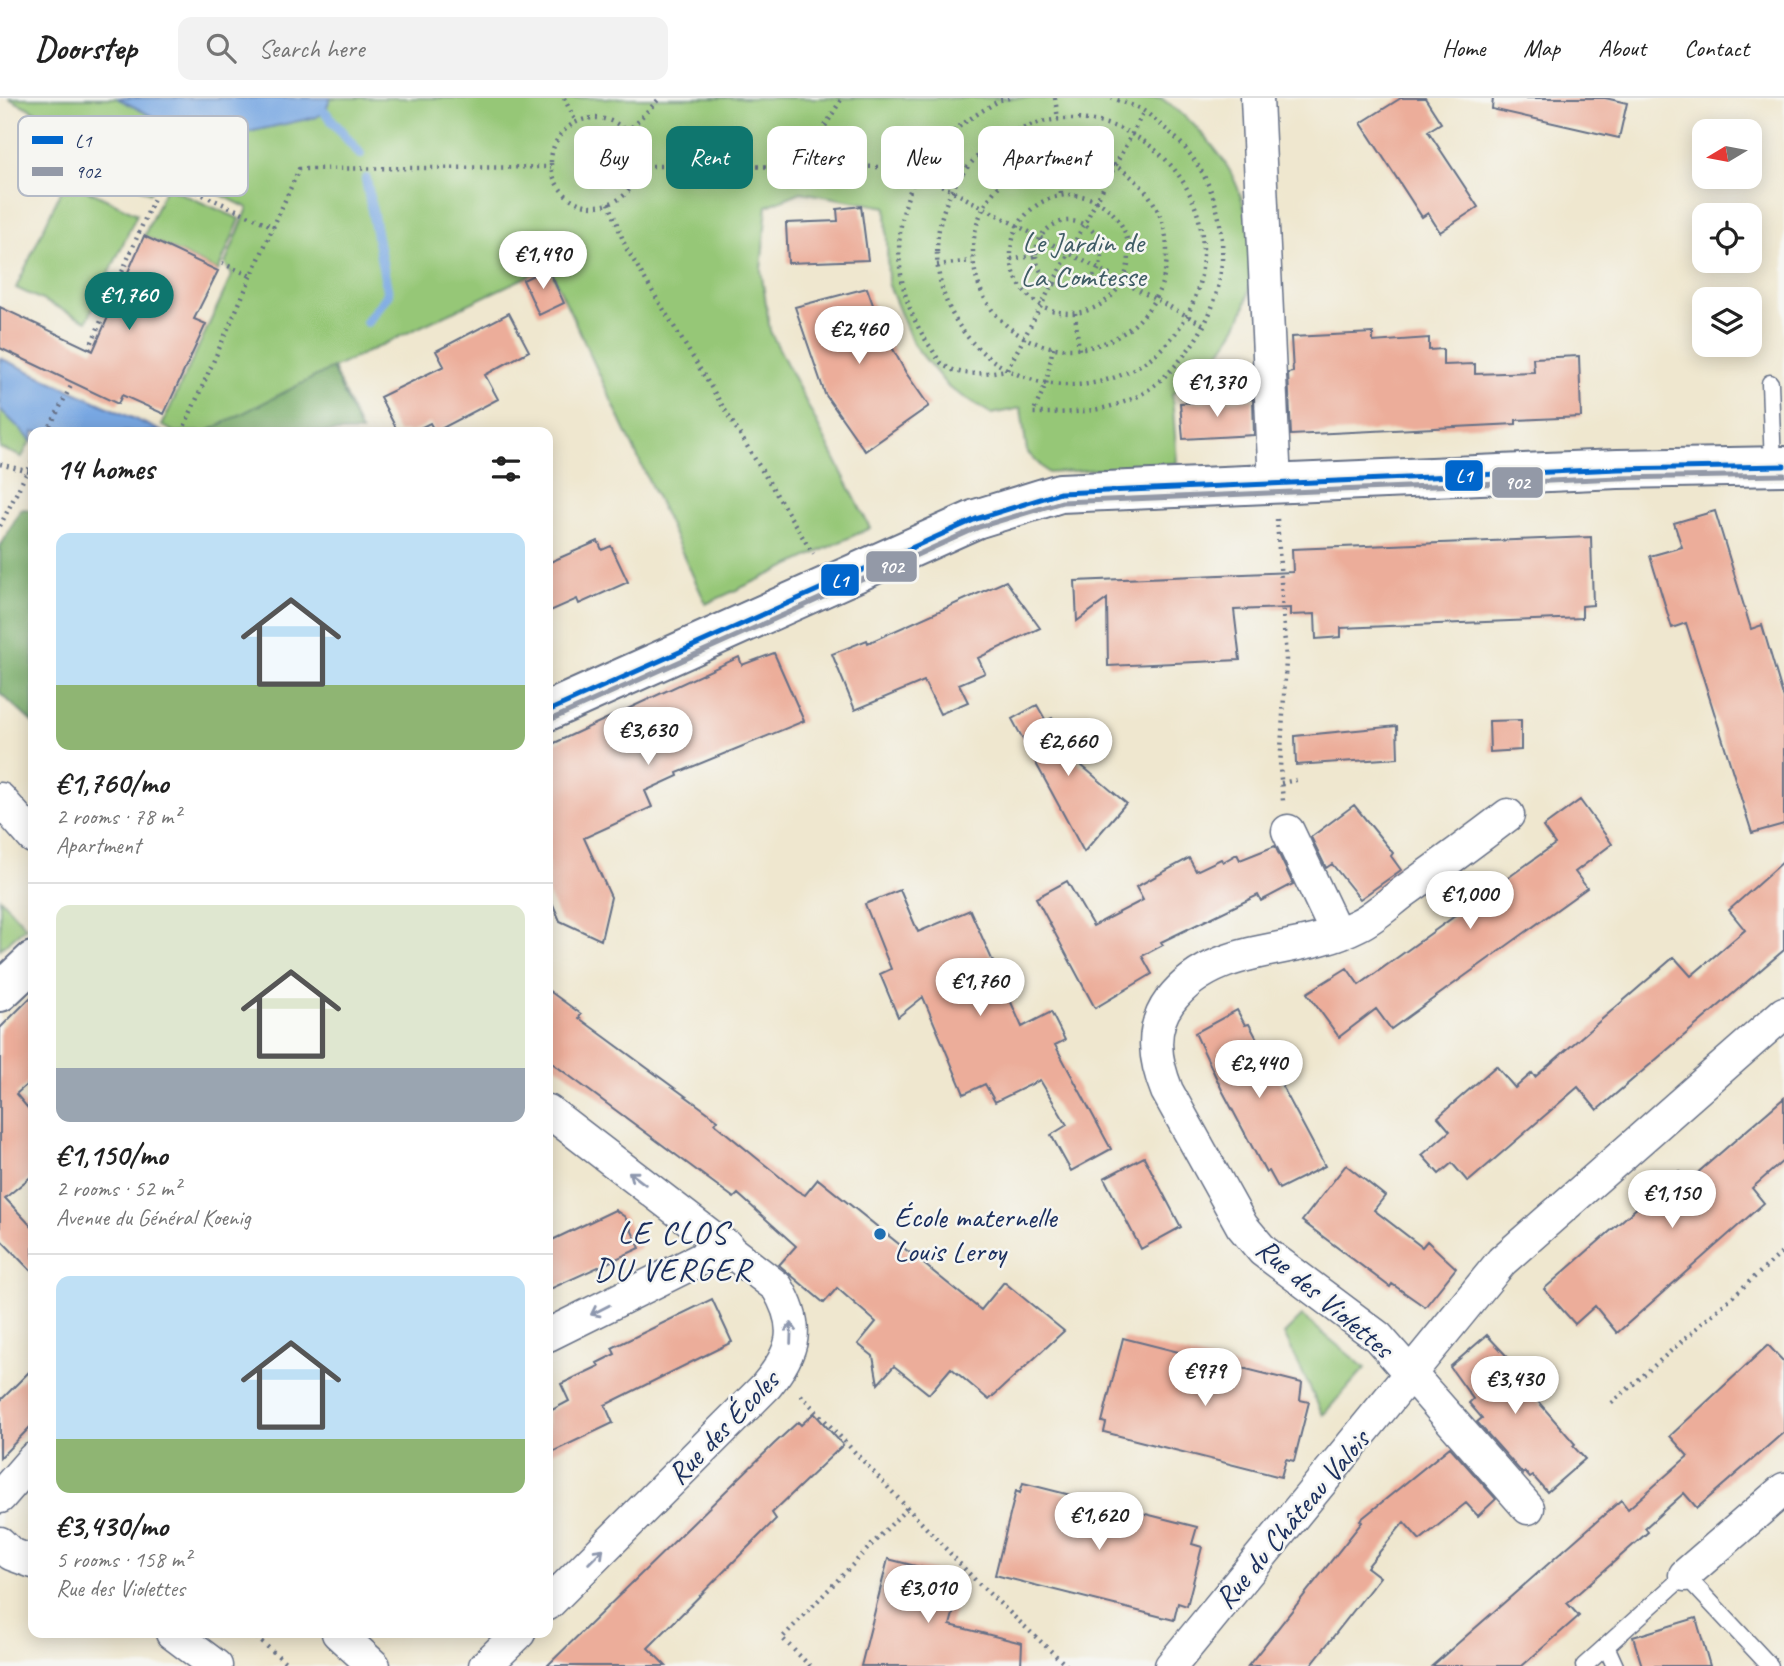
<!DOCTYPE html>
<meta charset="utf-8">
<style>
body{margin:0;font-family:Caveat,sans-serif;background:#f2f2f2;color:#222;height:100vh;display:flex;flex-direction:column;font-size:26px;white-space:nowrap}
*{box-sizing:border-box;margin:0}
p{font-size:23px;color:#767676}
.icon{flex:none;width:38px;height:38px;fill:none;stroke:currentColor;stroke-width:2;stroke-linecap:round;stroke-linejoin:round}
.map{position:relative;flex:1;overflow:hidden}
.drawer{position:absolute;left:28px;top:329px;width:525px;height:1211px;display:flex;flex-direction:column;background:#fff;border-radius:14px;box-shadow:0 4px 18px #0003}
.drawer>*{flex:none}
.guide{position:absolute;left:574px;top:28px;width:665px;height:63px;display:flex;gap:14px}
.needle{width:46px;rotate:260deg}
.tools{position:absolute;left:1692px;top:21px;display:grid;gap:14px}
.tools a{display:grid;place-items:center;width:70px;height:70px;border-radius:14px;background:#fff;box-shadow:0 4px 18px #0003;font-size:35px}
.price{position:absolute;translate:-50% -60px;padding:0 16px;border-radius:24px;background:#fff;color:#222;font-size:23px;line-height:46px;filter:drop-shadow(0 2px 4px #0008)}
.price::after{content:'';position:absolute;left:50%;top:42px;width:21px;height:16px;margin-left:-10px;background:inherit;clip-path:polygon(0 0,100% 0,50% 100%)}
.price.on{background:#0f766e;color:#fff}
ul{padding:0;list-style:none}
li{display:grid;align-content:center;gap:14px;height:371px;padding:0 28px}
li+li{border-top:2px solid #e0e0e0}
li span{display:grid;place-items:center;height:217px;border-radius:14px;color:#555}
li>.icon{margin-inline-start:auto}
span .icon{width:126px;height:126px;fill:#fffc;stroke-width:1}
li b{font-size:30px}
h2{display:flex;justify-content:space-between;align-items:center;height:84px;padding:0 28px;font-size:30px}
.pill{padding:0 24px;border-radius:14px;background:#fff;box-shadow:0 4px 18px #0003;font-size:24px;line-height:63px}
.pill.on{background:#0f766e;color:#fff}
header{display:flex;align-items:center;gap:42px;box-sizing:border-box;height:98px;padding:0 35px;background:#fff;border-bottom:2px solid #e0e0e0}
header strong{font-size:33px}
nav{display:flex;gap:38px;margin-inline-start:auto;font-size:24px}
.search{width:490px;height:63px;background:#f2f2f2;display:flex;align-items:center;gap:18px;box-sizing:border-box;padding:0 24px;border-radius:14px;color:#767676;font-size:26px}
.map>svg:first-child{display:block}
</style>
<header>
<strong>Doorstep</strong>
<div class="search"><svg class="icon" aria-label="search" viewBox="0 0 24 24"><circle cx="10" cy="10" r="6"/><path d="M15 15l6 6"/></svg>Search here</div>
<nav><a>Home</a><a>Map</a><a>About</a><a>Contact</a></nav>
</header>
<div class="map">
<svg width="1784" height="1568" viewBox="0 0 1784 1568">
<rect width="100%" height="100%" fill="#f6f6f2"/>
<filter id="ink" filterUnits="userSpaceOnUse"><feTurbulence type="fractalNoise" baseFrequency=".0143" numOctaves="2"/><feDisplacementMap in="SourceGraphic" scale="14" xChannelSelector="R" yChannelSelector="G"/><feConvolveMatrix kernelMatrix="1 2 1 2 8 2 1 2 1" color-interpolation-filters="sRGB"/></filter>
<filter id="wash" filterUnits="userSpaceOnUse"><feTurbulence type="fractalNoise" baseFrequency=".00686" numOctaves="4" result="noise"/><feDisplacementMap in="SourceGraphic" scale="28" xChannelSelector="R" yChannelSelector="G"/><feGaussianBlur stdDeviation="1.57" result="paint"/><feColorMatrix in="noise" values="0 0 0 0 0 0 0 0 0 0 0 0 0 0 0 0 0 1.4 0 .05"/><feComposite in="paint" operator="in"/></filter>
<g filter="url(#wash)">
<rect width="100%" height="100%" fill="#efe7cf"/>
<!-- green -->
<path fill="#96c777" stroke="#587b6a" stroke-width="2" d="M8,0H117L173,29L217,41L316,19L325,14L330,0H1161C1183,15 1203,34 1219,56C1249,96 1260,163 1244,211C1232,246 1202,278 1172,296L1177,365L1048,375L1027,354L1021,310L992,316L949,290L913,246L888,185L886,109L801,94L767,108L761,172L770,233L870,430L706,506L549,168L333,270L361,334H174L162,327L232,177L225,166L248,110L162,68L150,95L77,58L85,38Z
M66,82L137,116L87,223L16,190Z
M166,89L240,121L218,173L144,138Z
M0,311L31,342L22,359L0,350Z
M0,800L26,829L0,851Z
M1302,1218L1365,1270L1323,1317L1284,1236Z"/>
<!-- forest -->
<path fill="#78ac68" stroke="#4a6e63" stroke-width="2" d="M332,270L361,334H206Z
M21,411L33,412V625L0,595V449Z"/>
<!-- water -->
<path fill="#78a7e2" stroke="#4a6ba0" stroke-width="2" d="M117,0H330L325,14L316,19L217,41L173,29Z
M0,260L163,334H33V344L0,311Z"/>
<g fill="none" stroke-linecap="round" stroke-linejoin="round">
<!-- stream -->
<path stroke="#78a7e2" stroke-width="10" d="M325,14L360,56
M366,81L388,196L367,224"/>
</g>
<g id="blocks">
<!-- building -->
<path fill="#ecad9a" d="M1401,0H1425L1441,25L1428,33L1478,109L1440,134L1428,115L1422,119L1361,25Z
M1493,0H1605L1627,5L1619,40L1492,11Z
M861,108L868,162L788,165L786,125L838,123L837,111Z
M144,138L218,173L194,221L206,226L164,316L122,297L118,306L0,250V209L93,253Z
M548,170L564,205L539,217L523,182Z
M867,190L881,229L906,275L929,308L865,353L825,296L795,209Z
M509,215L529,253L485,277L498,301L435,334L430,325L412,334H398L380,299L444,268L436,253Z
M1373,235V244L1429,240V252L1443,251V267L1475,266V276L1534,274L1533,260L1579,258L1581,319L1516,322V326L1291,337L1288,275L1293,274L1291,239Z
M1253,301L1254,337L1183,341L1180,305Z
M1715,413L1751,531L1762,527L1784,601V726L1752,735L1686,525L1672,530L1650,458L1682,449L1674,425Z
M1591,439L1593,507L1582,508V520L1341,530V539L1316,541L1315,516L1290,517V510L1234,512L1240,562L1108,568L1107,501L1077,523L1075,483L1293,474L1292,451Z
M598,443L602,452L611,448L628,484L579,506L577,501L548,514V465Z
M1006,483L1040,530L978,560L985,575L959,586L968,604L940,616L924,583L855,612L832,556L867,542L868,545Z
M774,555L804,623L677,675L678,678L645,693L652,709L584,740L611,799L601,842L560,823L548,795V648L739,559L742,567Z
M1037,607L1046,623L1052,620L1079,658L1075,662L1126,705L1084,754L1012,621Z
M1521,622V652L1490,654L1489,623Z
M1397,628L1398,660L1296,667L1295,638Z
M1580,702L1612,746L1575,774L1587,790L1391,931L1376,911L1339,939L1307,895L1347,870L1359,887L1555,746L1543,729Z
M1354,707L1393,755L1391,758L1401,772L1360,801L1332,766L1326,770L1311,739Z
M1275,748L1293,786L1261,803L1258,797L1161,844L1163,847L1142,858L1152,876L1095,910L1036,800L1067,783L1093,828L1143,802L1136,789L1189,760L1196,773L1221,761L1223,764L1237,756L1240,762Z
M1784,763V852L1597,1012L1578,989L1468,1084L1452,1065L1439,1076L1422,1057L1450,1033L1438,1019L1496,968L1515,990L1532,975L1535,979L1674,859L1691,878L1745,832L1729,812Z
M900,792L918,834L970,812L1022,929L1051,914L1065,942L1055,947L1111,1051L1071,1073L1051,1037L1067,1027L1040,982L995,1004L985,986L964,996L923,899L898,919L880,876L891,871L865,806Z
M548,892L581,916L579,920L718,1022L715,1026L796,1092L805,1097L818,1081L981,1212L1004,1184L1064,1233L989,1302L951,1270L929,1296L894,1268L878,1286L873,1258L858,1246L876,1224L837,1190L824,1205L779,1167L796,1148L738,1096L734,1100L548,962Z
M33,897V981L16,996L33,1016V1077L5,1100L33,1130V1175L0,1141V930Z
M1237,912L1245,927L1249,926L1325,1068L1279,1091L1269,1073L1266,1075L1222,992L1195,935Z
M1784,1000V1062L1752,1090L1764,1105L1617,1235L1595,1208L1575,1226L1544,1191L1679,1073L1688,1083Z
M1144,1059L1181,1129L1141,1151L1104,1080Z
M1346,1067L1385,1098L1374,1112L1422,1149L1427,1143L1456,1170L1425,1209L1392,1186L1390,1189L1302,1123Z
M615,1112L625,1119L640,1150L548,1192V1144Z
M712,1201L732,1244L605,1307L613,1325L548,1356V1314L569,1303L561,1286L599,1268L597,1265L615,1256L612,1250Z
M1487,1237L1514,1266L1509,1270L1575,1346L1573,1348L1585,1361L1547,1394L1533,1378L1530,1380L1525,1374L1523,1376L1477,1324L1482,1320L1469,1305L1473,1301L1450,1269Z
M1123,1240L1302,1285L1300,1302L1309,1304L1294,1363L1286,1361L1281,1379L1104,1334L1106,1325L1102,1324Z
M1768,1247L1784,1264V1334L1697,1410L1684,1395L1645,1430L1648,1434L1567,1505L1579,1518L1522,1568H1432L1621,1402L1628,1411L1688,1358L1670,1338Z
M33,1270V1326L0,1360V1303Z
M814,1315L843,1347L772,1415L776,1421L648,1550L666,1568H547L774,1346L798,1324L801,1327Z
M1450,1349L1496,1401L1478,1418L1466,1405L1420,1442L1404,1424L1367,1469L1380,1479L1310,1568H1248L1362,1424L1360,1422Z
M1023,1385L1197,1429L1192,1446L1202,1449L1187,1508L1178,1505L1174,1522L995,1477L1016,1393L1020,1395Z
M888,1461L963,1480L950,1527L1022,1545L1021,1568H861Z
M1696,1520L1710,1568H1642L1633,1539Z"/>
</g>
</g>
<g filter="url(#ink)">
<use href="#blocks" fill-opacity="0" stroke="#656f86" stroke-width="2"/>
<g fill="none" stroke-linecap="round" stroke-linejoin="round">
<defs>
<path id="lane" d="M1770,285L1773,368
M1606,1548L1615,1568
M1584,1568L1685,1477L1770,1568"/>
<path id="street" d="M1257,0L1275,386
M0,701L33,739
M1508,717C1474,743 1440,768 1405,793C1390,804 1375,819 1358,827C1296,859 1217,842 1170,903C1149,931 1155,963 1167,993L1242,1128L1263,1153L1378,1239L1528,1410
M1288,733L1337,836
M548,1013L777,1189C801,1229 795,1253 766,1288L548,1506
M548,1237L727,1148
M0,1399L33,1361
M0,1445L11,1456L33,1464
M1685,1477L1784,1391
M172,1535L216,1568
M338,1535L374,1568
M485,1568L519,1535
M1171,1568L1502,1163L1784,915"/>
<path id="secondary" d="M548,613L976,421L1060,395L1618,371L1784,368
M0,894L33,863"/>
</defs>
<!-- lane casing -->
<use href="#lane" stroke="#656f86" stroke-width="19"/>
<!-- street casing -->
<use href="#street" stroke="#656f86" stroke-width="35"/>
<!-- secondary casing -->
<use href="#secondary" stroke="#656f86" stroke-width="42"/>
<!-- path -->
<path stroke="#656f86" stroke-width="4.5" stroke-dasharray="2 5" stroke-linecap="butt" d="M564,0L576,24
M1009,0L1000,2C968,21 936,41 918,75C889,131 894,196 929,247C934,253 938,264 945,268C965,280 985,275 1007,272L1144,13
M1055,0L1058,21
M551 64a44 44 0 1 1 88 0a44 44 0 1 1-88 0Z
M937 154a133 133 0 1 1 266 0a133 133 0 1 1-266 0Z
M627,34L660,0
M973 154a97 97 0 1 1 194 0a97 97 0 1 1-194 0Z
M1059,58L1061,96
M638,68L907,69L1206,228
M800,70L842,0
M1011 156a59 59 0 1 1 118 0a59 59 0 1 1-118 0Z
M609,105L626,150L813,456
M1036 156a33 33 0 1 1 66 0a33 33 0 1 1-66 0Z
M1011,161L1036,158
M222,165L251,178
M937,167L972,163
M1075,215L1079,252
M1053,249L1046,286L1033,315C1068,315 1099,315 1132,301C1156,290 1176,269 1191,248C1240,182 1231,86 1167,32C1159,26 1151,17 1142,12C1133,7 1122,4 1112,0
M89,251L163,79L274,129
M47,334L72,286
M182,334L299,71L551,69
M0,366L33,375
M1277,421L1286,562L1280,670L1283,703
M0,428L33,362
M1281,685L1301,681
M801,1297L978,1485L1067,1568
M1612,1305L1784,1153
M251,1535L290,1568
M810,1568L782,1540L907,1410"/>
<!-- lane -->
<use href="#lane" stroke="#fff" stroke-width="16"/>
<!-- street -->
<use href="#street" stroke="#fff" stroke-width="32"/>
<!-- secondary -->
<use href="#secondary" stroke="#fff" stroke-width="38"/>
<defs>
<path id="bus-1" d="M548,613L976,421L1060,395L1618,371L1784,368"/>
<path id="bus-2" d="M552,621L979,429L1062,404L1618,380L1784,377"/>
</defs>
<!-- bus-1 casing -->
<use href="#bus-1" stroke="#f6f6f2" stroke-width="10"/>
<!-- bus-2 casing -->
<use href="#bus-2" stroke="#f6f6f2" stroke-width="10"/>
<!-- bus-1 -->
<use href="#bus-1" stroke="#06c" stroke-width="5"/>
<!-- bus-2 -->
<use href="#bus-2" stroke="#9399a7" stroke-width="5"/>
</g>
<!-- one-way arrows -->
<defs><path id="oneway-shaft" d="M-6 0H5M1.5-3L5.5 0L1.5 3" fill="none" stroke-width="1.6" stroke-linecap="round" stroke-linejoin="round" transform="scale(1.75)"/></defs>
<g stroke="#8d97ae">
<use href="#oneway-shaft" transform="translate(637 1080) rotate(-143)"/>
<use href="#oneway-shaft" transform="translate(600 1212) rotate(153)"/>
<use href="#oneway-shaft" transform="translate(791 1235) rotate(-88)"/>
<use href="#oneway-shaft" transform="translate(596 1458) rotate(-45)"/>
</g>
</g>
<!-- markers -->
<circle fill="#1f6fb2" stroke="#f6f6f2" stroke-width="2.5" cx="880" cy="1136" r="7"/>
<g text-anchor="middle" stroke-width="5" stroke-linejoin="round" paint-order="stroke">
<!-- park labels -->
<g font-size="30" fill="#405d66" stroke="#f6f6f2">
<text x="1083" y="154">Le Jardin de<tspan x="1083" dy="34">La Comtesse</tspan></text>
</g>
<!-- poi labels -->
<g font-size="30" fill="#1b2f5e" stroke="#f6f6f2" text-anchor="start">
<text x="894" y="1129">École maternelle<tspan x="894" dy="34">Louis Leroy</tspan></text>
</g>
<!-- street labels -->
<g font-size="30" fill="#1b2f5e" stroke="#f6f6f2">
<text transform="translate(1325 1200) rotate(40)" y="10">Rue des Violettes</text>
<text transform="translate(723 1329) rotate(-46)" y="10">Rue des Écoles</text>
<text transform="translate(1292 1421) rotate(-50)" y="10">Rue du Château Valois</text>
</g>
<!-- neighbourhood labels -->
<g font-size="32" letter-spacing="2" fill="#1b2f5e" stroke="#f6f6f2">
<text x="673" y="1145">LE CLOS<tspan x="673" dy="37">DU VERGER</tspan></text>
</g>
</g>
<!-- legend -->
<rect x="18" y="18" width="230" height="80" rx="10" fill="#f6f6f2" stroke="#b4bac6" stroke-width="2"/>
<rect x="32" y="38" width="31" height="8" fill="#06c"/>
<rect x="32" y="69" width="31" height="9" fill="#9399a7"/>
<g font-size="19" fill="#1b2f5e">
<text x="75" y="49">L1</text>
<text x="75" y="80">902</text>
</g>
<g stroke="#f6f6f2" stroke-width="2.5">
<rect x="1444" y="361" width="40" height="33" rx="7" fill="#06c"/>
<rect x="1491" y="368" width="53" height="33" rx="7" fill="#9399a7"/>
<rect x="865" y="452" width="53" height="33" rx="7" fill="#9399a7"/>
<rect x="820" y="465" width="40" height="34" rx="7" fill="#06c"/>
</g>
<g font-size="19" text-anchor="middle" font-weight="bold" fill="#fff">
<text x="1464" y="384">L1</text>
<text x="1517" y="391">902</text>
<text x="891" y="475">902</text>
<text x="840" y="489">L1</text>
</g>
</svg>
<div class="tools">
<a><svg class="needle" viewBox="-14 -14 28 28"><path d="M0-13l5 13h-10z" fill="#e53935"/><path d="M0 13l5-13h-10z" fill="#767676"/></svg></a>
<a><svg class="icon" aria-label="locate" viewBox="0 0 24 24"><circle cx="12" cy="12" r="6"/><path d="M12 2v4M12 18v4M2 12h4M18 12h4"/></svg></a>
<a><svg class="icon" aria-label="layers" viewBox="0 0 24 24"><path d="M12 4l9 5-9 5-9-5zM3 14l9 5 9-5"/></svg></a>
</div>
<b class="price" style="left:543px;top:193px">€1,490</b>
<b class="price on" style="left:129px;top:234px">€1,760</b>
<b class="price" style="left:859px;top:268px">€2,460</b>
<b class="price" style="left:1217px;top:321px">€1,370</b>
<b class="price" style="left:648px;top:669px">€3,630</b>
<b class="price" style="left:1068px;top:680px">€2,660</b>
<b class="price" style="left:1470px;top:833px">€1,000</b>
<b class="price" style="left:980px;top:920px">€1,760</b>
<b class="price" style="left:1259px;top:1002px">€2,440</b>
<b class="price" style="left:1672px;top:1132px">€1,150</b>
<b class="price" style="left:1205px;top:1310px">€979</b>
<b class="price" style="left:1515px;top:1318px">€3,430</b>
<b class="price" style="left:1099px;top:1454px">€1,620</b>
<b class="price" style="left:928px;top:1527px">€3,010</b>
<div class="guide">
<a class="pill">Buy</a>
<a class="pill on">Rent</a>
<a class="pill">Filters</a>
<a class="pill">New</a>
<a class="pill">Apartment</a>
</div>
<section class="drawer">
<h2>14 homes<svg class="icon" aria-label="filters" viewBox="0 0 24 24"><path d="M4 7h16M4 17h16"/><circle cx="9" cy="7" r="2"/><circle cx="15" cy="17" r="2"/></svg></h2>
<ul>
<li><span style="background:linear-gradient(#bfe0f5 70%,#8fb573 0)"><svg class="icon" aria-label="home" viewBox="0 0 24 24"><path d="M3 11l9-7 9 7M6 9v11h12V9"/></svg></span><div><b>€1,760/mo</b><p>2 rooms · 78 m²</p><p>Apartment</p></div></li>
<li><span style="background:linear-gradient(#dfe7d0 75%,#9aa5b1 0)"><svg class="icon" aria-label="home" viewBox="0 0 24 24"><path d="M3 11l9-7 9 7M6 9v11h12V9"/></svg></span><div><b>€1,150/mo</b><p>2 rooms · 52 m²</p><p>Avenue du Général Koenig</p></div></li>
<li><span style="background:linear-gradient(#bfe0f5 75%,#8fb573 0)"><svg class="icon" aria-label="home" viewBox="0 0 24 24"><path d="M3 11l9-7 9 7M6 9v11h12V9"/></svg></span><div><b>€3,430/mo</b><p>5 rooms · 158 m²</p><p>Rue des Violettes</p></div></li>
</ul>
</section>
</div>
